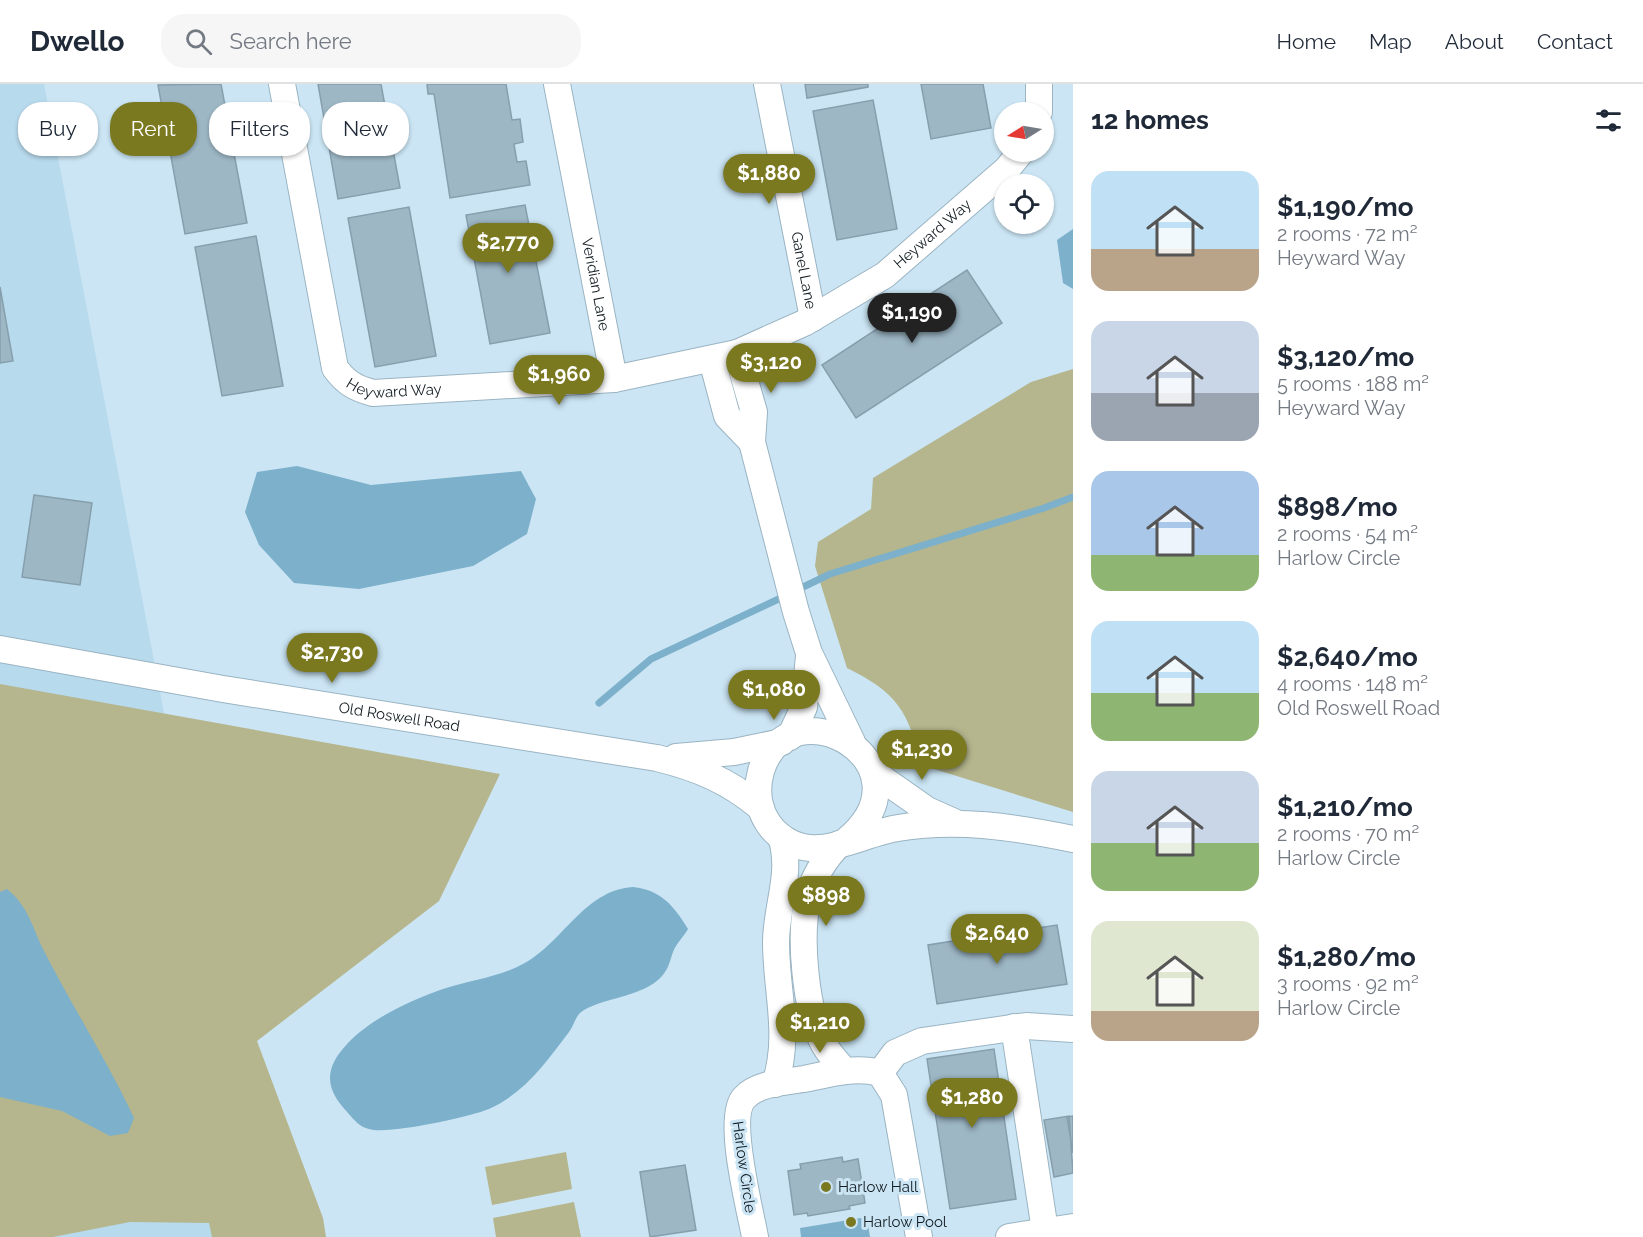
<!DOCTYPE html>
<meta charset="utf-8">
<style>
body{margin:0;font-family:Raleway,sans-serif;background:#f6f6f7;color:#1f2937;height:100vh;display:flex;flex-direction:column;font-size:22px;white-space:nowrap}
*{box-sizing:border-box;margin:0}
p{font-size:20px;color:#747a83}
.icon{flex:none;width:33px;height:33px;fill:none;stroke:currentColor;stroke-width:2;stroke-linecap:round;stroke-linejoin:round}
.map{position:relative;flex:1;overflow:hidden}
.details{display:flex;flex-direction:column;background:#fff;width:570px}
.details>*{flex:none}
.hud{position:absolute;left:18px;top:18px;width:570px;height:54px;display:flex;gap:12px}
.needle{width:39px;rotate:259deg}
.controls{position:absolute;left:994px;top:18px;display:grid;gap:12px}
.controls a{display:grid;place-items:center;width:60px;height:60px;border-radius:50%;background:#fff;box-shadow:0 2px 4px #0004;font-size:30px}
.price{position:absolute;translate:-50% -51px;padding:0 14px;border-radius:21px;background:#7b7920;color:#fff;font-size:20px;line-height:39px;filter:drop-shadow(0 2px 3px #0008)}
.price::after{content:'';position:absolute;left:50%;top:36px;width:18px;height:14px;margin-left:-9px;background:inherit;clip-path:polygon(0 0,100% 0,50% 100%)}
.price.on{background:#222;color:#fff}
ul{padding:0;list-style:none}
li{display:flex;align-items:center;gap:18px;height:150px;padding:0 18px}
li span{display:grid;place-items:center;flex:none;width:168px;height:120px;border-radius:18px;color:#555}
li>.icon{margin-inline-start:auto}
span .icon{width:72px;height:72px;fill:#fffc;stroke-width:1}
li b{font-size:26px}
h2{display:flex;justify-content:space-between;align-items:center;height:72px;padding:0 18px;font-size:26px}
.chip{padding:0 21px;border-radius:24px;background:#fff;box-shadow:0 2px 4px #0004;font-size:21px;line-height:54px}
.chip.on{background:#7b7920;color:#fff}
header{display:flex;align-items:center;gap:36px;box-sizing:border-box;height:84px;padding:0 30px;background:#fff;border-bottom:2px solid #e0e1e3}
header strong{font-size:28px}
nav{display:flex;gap:33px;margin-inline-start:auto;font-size:21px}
.search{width:420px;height:54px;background:#f6f6f7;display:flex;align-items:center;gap:15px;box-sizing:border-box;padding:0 21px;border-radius:24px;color:#747a83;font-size:22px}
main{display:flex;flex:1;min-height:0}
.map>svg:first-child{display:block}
</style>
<header>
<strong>Dwello</strong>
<div class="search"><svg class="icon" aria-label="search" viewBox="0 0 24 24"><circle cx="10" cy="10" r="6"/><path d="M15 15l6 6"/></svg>Search here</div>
<nav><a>Home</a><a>Map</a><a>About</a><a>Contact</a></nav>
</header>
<main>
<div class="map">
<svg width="1073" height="1153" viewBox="0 0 1073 1153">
<rect width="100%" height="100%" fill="#cbe5f4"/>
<!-- built -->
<path fill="#b8daed" d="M0,0H44L264,1153H0Z"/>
<!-- green -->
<path fill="#b5b68d" d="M1073,285V728L921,681C909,627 896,608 847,584L815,482L818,458L871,425L873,394L1031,298Z
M0,600L500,690L439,817L257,957L323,1134L326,1153H212L209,1139L130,1138L53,1153H0Z
M566,1068L572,1105L492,1121L485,1083Z
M574,1118L581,1153H496L493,1134Z"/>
<!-- water -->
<path fill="#7cb0cb" d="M1073,145V205L1063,199L1057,156Z
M297,382L371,401L521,387L536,415L527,450L473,482L359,505L294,499L259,461L245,428L257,388Z
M633,803C661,806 674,822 688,845C684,852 676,860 673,868C670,876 669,884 662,892C643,913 609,912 584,926C575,931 575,940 569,948C546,978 525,1009 489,1025C469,1033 388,1051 369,1045C360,1043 354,1036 348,1029C324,1004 324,984 348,959C372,934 411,916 443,905C467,897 493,894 517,883C561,864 582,806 633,803Z
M7,805C29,823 32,843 44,867C73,924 107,976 134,1034L128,1049L110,1052L62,1027L0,1013V808Z
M867,1133L870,1153H801L800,1144Z"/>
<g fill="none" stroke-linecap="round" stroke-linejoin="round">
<!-- stream -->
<path stroke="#7cb0cb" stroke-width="7" d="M795,507L830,490L1044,424L1073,413
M599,619L651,575L785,512"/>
</g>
<!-- building -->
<path fill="#9db7c5" stroke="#869fad" stroke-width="1.5" d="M221,0L247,139L185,150L158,1Z
M318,0H381L400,104L338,115Z
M427,0H506L512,36L520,35L523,58L514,60L517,78L526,77L530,101L450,114L434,10H428Z
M805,0H868V3L807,14Z
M921,0H983L991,44L931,55Z
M873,16L897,145L837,156L813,27Z
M525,121L550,249L490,260L466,131Z
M409,123L436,272L375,283L348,134Z
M256,152L283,302L222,312L195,163Z
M967,186L1002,239L856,334L822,281Z
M0,203L13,277L0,279Z
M34,411L92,419L80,501L22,493Z
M1057,841L1067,900L937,920L928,861Z
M994,965L1016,1115L950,1125L927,975Z
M1069,1032L1073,1089L1054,1093L1044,1036Z
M1073,1032V1069L1067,1033Z
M842,1073L843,1078L858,1075L865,1119L849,1122L850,1125L808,1132L807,1129L794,1131L788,1087L801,1085L800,1080Z
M685,1081L696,1146L650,1153L640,1088Z"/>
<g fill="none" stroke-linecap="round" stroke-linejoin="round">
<defs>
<g id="minor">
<path id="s1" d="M282,0L335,284C346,299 355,304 373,309L614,295L737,269L804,239L885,191L1007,85L1021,68"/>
<path id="s2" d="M557,0L614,295"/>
<path id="s3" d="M767,0L813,234"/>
<path d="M1039,28V0"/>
<path d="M737,269L754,328L752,358L796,528L809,569L852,658"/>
<path d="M712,276L727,332L752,358"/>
<path id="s4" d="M0,565L223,605L657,674C698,684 729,697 761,724"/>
<path d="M790,653L804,623L809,572"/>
<path d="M676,673L734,668L782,658"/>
<path d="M873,688L927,726L954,738"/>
<path d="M847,756C937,680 789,595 761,687C756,705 758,724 768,739C777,753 794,763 810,764C834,767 871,748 898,744C956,734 1015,743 1073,755"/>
<path d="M839,760C825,775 814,791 809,811C798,848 805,929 825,962C830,971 838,979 845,987"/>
<path d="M1014,943L1046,1153"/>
<path d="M880,989L895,969L922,957L1026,942L1073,945"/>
<path d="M775,1000C791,952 776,907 776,858C776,822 793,789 781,753"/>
<path d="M755,1153C750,1125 726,1034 744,1014C757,999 785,998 804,995C829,990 855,982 880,989L894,1011L919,1153"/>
<path d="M1009,1153L1073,1143"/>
</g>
</defs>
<!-- minor casing -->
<use href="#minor" stroke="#9ab4c2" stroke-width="28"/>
<!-- minor -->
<use href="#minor" stroke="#fff" stroke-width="26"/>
</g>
<!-- markers -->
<g fill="#7b7920" stroke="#cbe5f4" stroke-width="2">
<circle cx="826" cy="1103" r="6"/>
<circle cx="851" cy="1138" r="6"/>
</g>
<g text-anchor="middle" stroke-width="6" stroke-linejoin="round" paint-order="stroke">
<!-- street labels -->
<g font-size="15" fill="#131d22" stroke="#cbe5f4">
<text dy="5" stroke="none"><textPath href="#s1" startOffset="933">Heyward Way</textPath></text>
<text dy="5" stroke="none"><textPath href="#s3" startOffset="190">Ganel Lane</textPath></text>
<text dy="5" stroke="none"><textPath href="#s2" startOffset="204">Veridian Lane</textPath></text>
<text dy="5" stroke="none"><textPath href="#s1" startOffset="356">Heyward Way</textPath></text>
<text dy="5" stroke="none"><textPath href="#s4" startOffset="405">Old Roswell Road</textPath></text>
<text transform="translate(744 1083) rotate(82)" y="5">Harlow Circle</text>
</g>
<!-- poi labels -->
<g font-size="15" fill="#131d22" stroke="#cbe5f4" text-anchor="start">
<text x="838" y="1108">Harlow Hall</text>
<text x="863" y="1143">Harlow Pool</text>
</g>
</g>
</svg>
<div class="controls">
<a><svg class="needle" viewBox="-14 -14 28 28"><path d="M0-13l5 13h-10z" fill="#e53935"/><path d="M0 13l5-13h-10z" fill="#747a83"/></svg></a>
<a><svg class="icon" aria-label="locate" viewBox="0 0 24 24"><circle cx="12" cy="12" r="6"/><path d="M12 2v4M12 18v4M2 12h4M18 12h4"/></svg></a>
</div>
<b class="price" style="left:769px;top:121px">$1,880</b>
<b class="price" style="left:508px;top:190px">$2,770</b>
<b class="price on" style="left:912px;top:260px">$1,190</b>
<b class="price" style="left:771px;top:310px">$3,120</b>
<b class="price" style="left:559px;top:322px">$1,960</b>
<b class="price" style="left:332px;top:600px">$2,730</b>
<b class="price" style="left:774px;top:637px">$1,080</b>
<b class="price" style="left:922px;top:697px">$1,230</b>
<b class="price" style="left:826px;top:843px">$898</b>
<b class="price" style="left:997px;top:881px">$2,640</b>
<b class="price" style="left:820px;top:970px">$1,210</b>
<b class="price" style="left:972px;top:1045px">$1,280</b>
<div class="hud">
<a class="chip">Buy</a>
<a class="chip on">Rent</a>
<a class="chip">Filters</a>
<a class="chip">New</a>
</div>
</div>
<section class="details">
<h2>12 homes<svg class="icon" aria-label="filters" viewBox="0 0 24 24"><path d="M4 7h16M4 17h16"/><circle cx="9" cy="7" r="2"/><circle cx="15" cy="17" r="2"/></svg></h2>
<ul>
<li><span style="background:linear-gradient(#bfe0f5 65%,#b9a48a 0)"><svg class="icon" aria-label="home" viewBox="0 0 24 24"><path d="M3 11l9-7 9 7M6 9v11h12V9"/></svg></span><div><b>$1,190/mo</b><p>2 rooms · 72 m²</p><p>Heyward Way</p></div></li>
<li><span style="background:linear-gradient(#c9d6e8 60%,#9aa5b1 0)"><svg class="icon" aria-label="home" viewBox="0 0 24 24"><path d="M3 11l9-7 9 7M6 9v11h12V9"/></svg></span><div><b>$3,120/mo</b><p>5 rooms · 188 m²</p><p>Heyward Way</p></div></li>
<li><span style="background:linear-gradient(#a9c7e8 70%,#8fb573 0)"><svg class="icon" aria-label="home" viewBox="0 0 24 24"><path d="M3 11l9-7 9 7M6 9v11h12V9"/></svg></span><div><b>$898/mo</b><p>2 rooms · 54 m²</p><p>Harlow Circle</p></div></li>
<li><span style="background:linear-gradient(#bfe0f5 60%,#8fb573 0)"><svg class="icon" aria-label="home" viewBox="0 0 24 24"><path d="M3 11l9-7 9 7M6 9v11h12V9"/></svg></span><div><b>$2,640/mo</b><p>4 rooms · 148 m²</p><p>Old Roswell Road</p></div></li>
<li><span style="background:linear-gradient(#c9d6e8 60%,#8fb573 0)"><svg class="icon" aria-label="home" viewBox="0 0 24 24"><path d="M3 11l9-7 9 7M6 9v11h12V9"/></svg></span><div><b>$1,210/mo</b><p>2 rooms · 70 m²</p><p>Harlow Circle</p></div></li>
<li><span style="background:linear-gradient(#dfe7d0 75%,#b9a48a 0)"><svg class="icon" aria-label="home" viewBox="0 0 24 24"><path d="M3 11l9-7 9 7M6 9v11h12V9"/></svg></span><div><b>$1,280/mo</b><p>3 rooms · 92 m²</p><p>Harlow Circle</p></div></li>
</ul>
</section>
</main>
